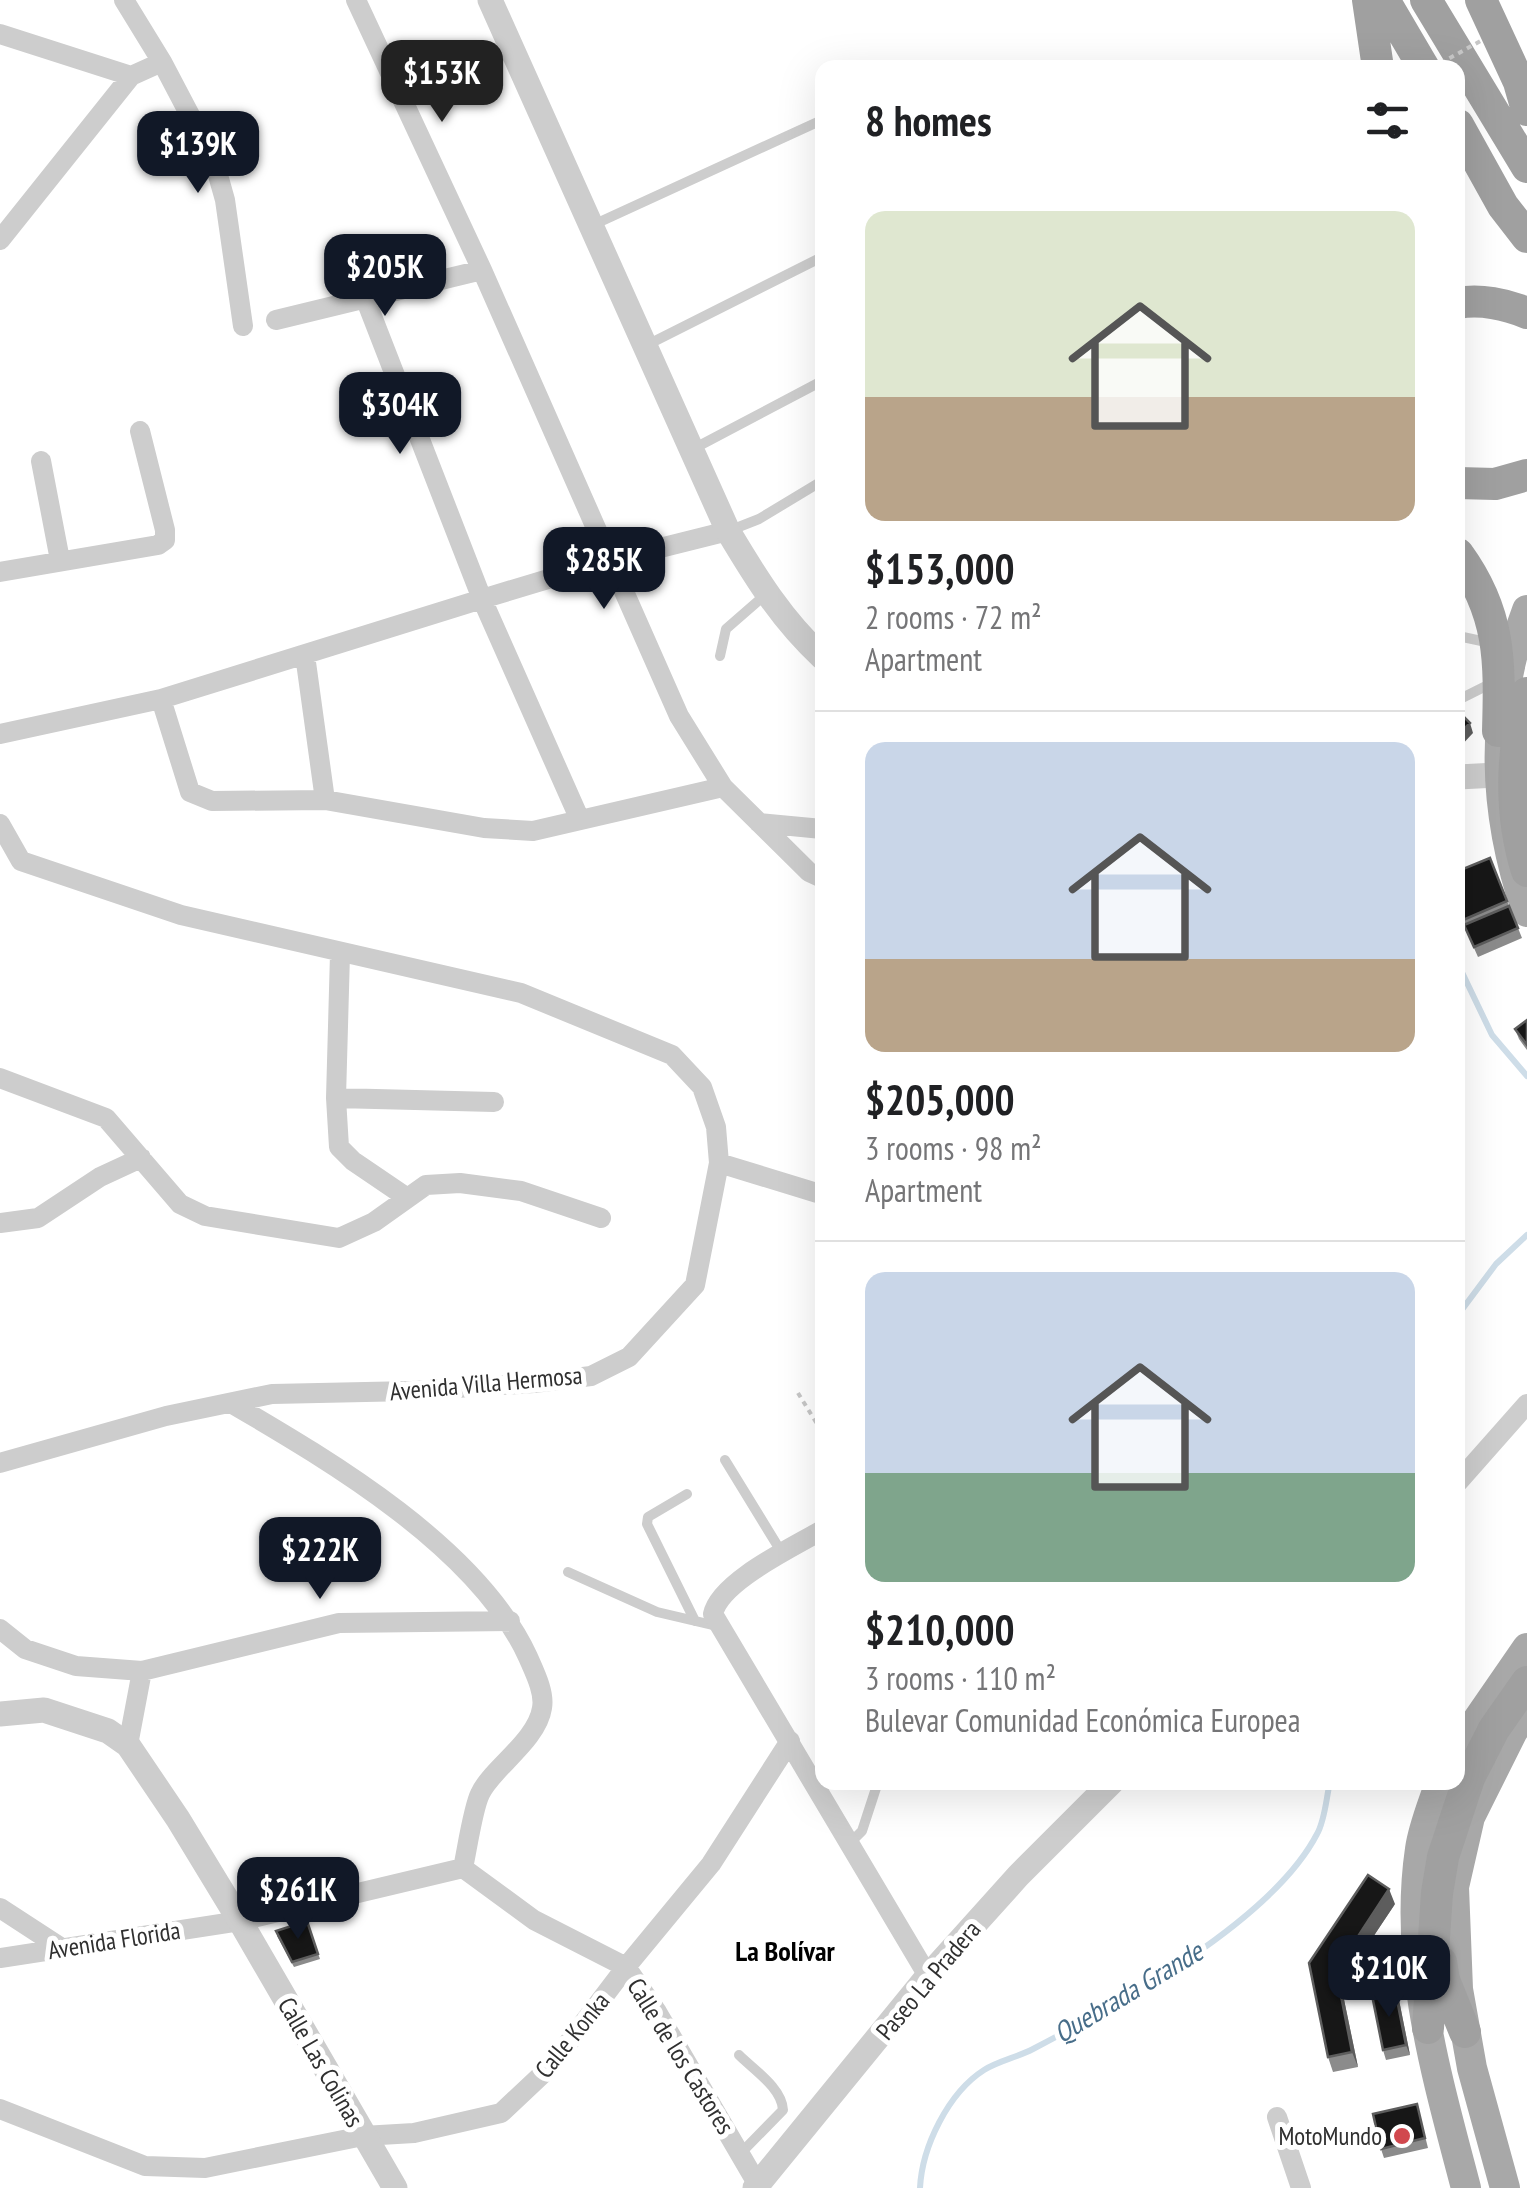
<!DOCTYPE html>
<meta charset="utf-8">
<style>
body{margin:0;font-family:"PT Sans Narrow",sans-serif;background:#f6f6f6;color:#202124;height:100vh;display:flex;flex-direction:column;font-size:38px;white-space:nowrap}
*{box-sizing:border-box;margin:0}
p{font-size:32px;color:#757577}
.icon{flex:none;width:55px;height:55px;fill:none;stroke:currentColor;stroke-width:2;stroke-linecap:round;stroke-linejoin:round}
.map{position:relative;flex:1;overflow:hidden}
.sheet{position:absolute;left:815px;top:60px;width:650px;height:1730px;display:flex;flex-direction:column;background:#fff;border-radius:20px;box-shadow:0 10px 40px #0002}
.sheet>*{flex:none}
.price{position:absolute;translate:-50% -85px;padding:0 22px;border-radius:20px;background:#111827;color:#fff;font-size:32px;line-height:65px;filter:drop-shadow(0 2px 5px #0008)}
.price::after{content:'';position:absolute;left:50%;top:60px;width:30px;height:22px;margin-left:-15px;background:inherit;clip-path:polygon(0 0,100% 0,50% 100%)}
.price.active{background:#222;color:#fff}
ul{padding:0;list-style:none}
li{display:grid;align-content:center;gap:20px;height:530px;padding:0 50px}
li+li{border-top:2px solid #e0e0e0}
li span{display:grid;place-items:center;height:310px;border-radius:20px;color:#555}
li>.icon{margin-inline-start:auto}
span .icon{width:180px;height:180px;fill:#fffc;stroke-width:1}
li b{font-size:42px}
h2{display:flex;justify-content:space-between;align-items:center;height:120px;padding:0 50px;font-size:42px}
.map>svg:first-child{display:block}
</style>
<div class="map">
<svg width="1527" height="2188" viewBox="0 0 1527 2188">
<rect width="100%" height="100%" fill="#fff"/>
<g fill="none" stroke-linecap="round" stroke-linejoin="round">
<!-- stream -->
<path stroke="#cedde8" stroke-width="6" d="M1458,964L1492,1035L1527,1076
M1458,1315L1496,1264L1527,1235
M920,2188C922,2147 948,2093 984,2070C998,2061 1018,2057 1033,2049C1119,2004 1272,1921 1317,1834C1325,1820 1326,1799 1330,1782"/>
<!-- path -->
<path stroke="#c7c7c7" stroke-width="4" stroke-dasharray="5 5" stroke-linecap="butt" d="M798,1393L822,1432"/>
<!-- service -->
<path stroke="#cdcdcd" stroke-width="10" d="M593,225L822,120
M647,345L822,257
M693,449L822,381
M731,530L759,519L822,481
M1458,636L1491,643
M720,656L726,629L765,595
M1458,700L1494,682
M725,1460L782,1553
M687,1494L648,1517L647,1524L695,1621
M568,1572L657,1612L721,1627
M850,1843L862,1831L878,1782
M739,2055C754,2070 782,2088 783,2110L740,2154"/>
<!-- minor -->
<path stroke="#cdcdcd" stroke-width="20" d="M124,0L162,62L214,161L225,200L243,326
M356,0L482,270L679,716L723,787L809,872L822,878
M0,34L131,76L162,62
M0,240L131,76
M365,298L482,599L580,820
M276,320L482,270
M41,461L60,560
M0,572L158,545L165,540V530L140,431
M305,655L325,800
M161,699L190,792L212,801L325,800L484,828L533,831L723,787
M0,734L161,699L482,599L608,561L728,531
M759,823L822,829
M0,824L21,861L181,915L521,993L672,1055L702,1087L716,1127L719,1163L695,1285L629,1357L591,1376L534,1383L412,1391L272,1394L166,1416L0,1463
M340,954L336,1098L339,1147L353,1161L406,1197
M0,1078L106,1118L180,1204L205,1216L339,1238L374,1222L426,1185L460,1183L521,1191L601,1218
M336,1098L494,1102
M719,1163L817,1193
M0,1223L38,1218L100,1177L141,1158
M231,1403C332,1462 478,1548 528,1657C534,1671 545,1692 542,1708C537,1741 491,1769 480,1794C473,1808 467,1850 463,1868L534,1920L626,1967L657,2012L758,2185
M1458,1482L1527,1404
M822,1530C794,1547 720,1581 713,1614L928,1976
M0,1629L25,1649L76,1666L142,1671L339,1623L510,1621
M128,1745L142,1671
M0,1908L63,1949
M0,1958L240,1921L463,1868
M0,2109L145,2166L205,2168L363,2136L414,2133L501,2113L550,2067L626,1967L711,1864L790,1741
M1277,2117L1301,2188"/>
<!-- tertiary -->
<path stroke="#cdcdcd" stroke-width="25" d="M490,0L728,531C756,578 782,620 822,657
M1458,777L1497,775
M0,1714L44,1710L108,1731L128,1745L178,1819L240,1921L395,2188
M755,2188L928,1976L1018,1876L1112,1782"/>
<!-- primary -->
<path stroke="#a8a8a8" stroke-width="30" d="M1527,610C1489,710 1492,811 1527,912
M1458,1748L1527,1648
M1440,1782C1433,1804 1423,1827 1420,1849C1403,1964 1437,2077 1466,2188
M1505,2188L1472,2068L1458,1989L1454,1887L1470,1817L1513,1731L1527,1712"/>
<!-- trunk -->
<path stroke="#a0a0a0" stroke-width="32" d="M1368,0L1378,68
M1384,0L1424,68
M1426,0L1527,167
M1481,0L1519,82L1527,110
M1458,125L1503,206L1527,237
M1458,303C1480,299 1506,304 1527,313
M1458,483L1495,484L1527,475
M1458,554C1501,613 1500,661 1498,731
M1527,693C1511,750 1509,814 1527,871
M1441,1962L1444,1980L1465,2032
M1428,2028L1437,1893L1443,1857L1469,1778L1494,1729L1527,1682"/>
<!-- path-bridge -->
<path stroke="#c7c7c7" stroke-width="4" stroke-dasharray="5 5" stroke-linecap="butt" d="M1432,68L1484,39"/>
</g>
<!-- wall -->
<path fill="#8b8b8b" d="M1490,858L1522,938L1478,957L1458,912V871Z
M1527,1020V1050L1519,1039L1515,1029Z
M1395,1904L1341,1985L1358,2067L1333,2072L1328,2057L1309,1963Z
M307,1921L320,1959L294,1967L277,1936Z
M1395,1990L1399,2000L1410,2055L1386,2060L1383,2050Z
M1417,2104L1428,2148L1384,2158L1381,2149Z"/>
<!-- shaded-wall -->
<path fill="#5d5d5d" d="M1470,723L1473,733L1458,749V735Z
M1389,1889L1395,1904L1341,1985L1358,2067L1352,2052L1336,1970Z
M1395,1990L1399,2000L1410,2055L1406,2045Z"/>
<!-- building -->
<path fill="#171717" stroke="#5d5d5d" stroke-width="2.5" d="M1458,711L1470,723L1458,735Z
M1490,858L1507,901L1463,920L1458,909V871Z
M1509,906L1518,928L1474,947L1464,925Z
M1527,1020V1045L1515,1029Z
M1368,1875L1389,1889L1336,1970L1352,2052L1328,2057L1309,1963Z
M307,1921L318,1954L292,1962L276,1931Z
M1395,1990L1406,2045L1383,2050L1372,1995Z
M1417,2104L1425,2138L1381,2149L1373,2114Z"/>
<!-- markers -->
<circle fill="#d1484e" stroke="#fff" stroke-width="4" cx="1402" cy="2136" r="10"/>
<g text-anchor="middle" stroke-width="10" stroke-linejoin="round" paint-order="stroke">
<!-- street labels -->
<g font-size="25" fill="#303030" stroke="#fff">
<text transform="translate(486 1383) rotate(-5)" y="9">Avenida Villa Hermosa</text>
<text transform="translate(114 1940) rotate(-9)" y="9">Avenida Florida</text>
<text transform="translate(928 1980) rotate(-50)" y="9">Paseo La Pradera</text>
<text transform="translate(572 2035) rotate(-51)" y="9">Calle Konka</text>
<text transform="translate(681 2056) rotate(58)" y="9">Calle de los Castores</text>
<text transform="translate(321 2062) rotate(60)" y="9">Calle Las Colinas</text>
</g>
<!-- poi labels -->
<g font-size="25" fill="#303030" stroke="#fff" text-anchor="end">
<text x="1382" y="2145">MotoMundo</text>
</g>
<!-- neighbourhood labels -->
<g font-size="28" font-weight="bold" fill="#000" stroke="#fff">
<text x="785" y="1961">La Bolívar</text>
</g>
<!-- water labels -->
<g font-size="28" font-style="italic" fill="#476d89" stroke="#fff">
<text transform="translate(1128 1992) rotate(-31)" y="10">Quebrada Grande</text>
</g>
</g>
</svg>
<b class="price active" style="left:442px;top:125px">$153K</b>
<b class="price" style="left:198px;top:196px">$139K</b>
<b class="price" style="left:385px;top:319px">$205K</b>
<b class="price" style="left:400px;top:457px">$304K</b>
<b class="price" style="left:604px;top:612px">$285K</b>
<b class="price" style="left:320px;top:1602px">$222K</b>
<b class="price" style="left:298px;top:1942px">$261K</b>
<b class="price" style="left:1389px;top:2020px">$210K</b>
<section class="sheet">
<h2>8 homes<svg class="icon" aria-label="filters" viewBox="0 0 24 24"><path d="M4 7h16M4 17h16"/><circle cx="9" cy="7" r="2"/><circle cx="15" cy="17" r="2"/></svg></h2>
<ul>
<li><span style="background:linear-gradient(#dfe7d0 60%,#b9a48a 0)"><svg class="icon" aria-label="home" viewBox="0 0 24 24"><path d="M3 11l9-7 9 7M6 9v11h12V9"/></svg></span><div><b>$153,000</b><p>2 rooms · 72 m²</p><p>Apartment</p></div></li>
<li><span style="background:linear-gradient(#c9d6e8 70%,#b9a48a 0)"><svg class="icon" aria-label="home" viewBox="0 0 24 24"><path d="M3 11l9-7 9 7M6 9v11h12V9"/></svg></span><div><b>$205,000</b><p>3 rooms · 98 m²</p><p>Apartment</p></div></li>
<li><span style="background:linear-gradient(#c9d6e8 65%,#7fa58c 0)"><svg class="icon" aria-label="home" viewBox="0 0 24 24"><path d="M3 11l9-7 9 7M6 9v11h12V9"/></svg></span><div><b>$210,000</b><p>3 rooms · 110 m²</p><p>Bulevar Comunidad Económica Europea</p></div></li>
</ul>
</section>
</div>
